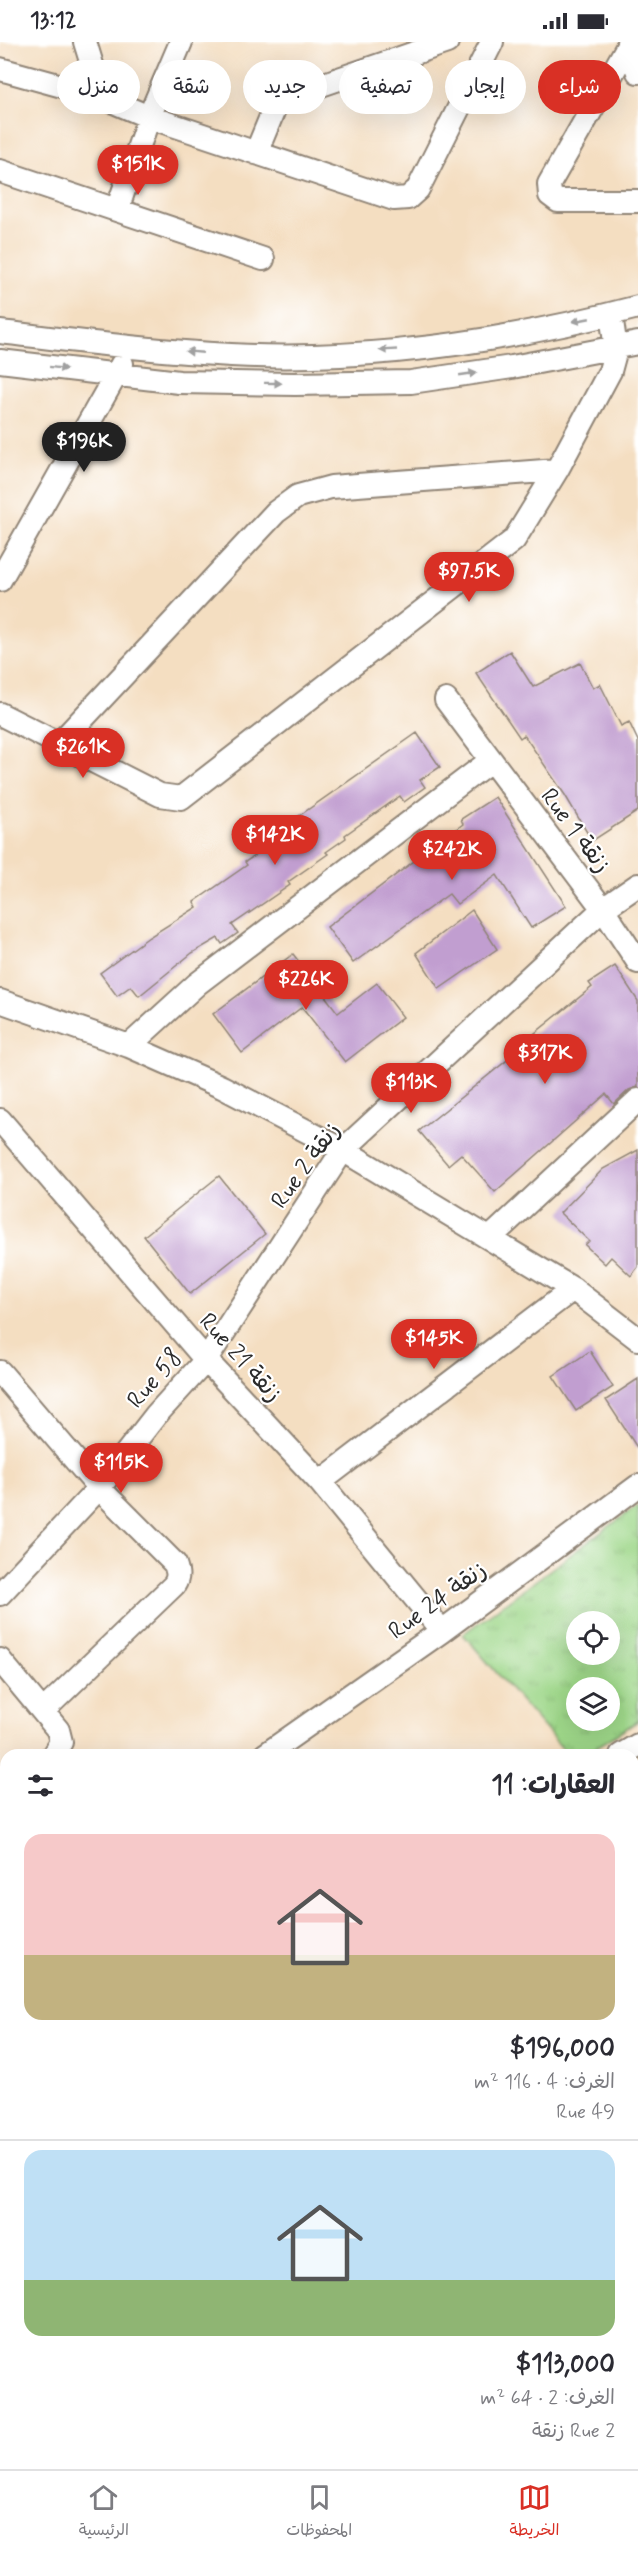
<!DOCTYPE html>
<html lang="ar">
<meta charset="utf-8">
<style>
body{margin:0;font-family:Mynerve,"Playpen Sans Arabic",sans-serif;background:#f7f7f7;color:#2b2b33;direction:rtl;height:100vh;display:flex;flex-direction:column;font-size:22px;white-space:nowrap}
*{box-sizing:border-box;margin:0}
p{font-size:20px;color:#7c7c81}
.icon{flex:none;width:33px;height:33px;fill:none;stroke:currentColor;stroke-width:2;stroke-linecap:round;stroke-linejoin:round}
.map{position:relative;flex:1;overflow:hidden;direction:ltr}
.side{position:absolute;left:0px;top:1707px;width:639px;height:720px;display:flex;flex-direction:column;background:#fff;border-radius:18px 18px 0 0;box-shadow:0 6px 24px #0002;direction:rtl}
.side>*{flex:none}
.guide{position:absolute;left:18px;top:18px;width:603px;height:54px;direction:rtl;display:flex;gap:12px}
.buttons{position:absolute;left:566px;top:1569px;display:grid;gap:12px}
.buttons a{display:grid;place-items:center;width:54px;height:54px;border-radius:50%;background:#fff;box-shadow:0 6px 24px #0002;font-size:30px}
.price{position:absolute;translate:-50% -51px;padding:0 14px;border-radius:21px;background:#d93025;color:#fff;font-size:20px;line-height:39px;filter:drop-shadow(0 2px 3px #0008)}
.price::after{content:'';position:absolute;left:50%;top:36px;width:18px;height:14px;margin-left:-9px;background:inherit;clip-path:polygon(0 0,100% 0,50% 100%)}
.price.on{background:#222;color:#fff}
ul{padding:0;list-style:none}
li{display:grid;align-content:center;gap:12px;height:318px;padding:0 24px}
li+li{border-top:2px solid #e1e1e2}
li span{display:grid;place-items:center;height:186px;border-radius:18px;color:#555}
li>.icon{margin-inline-start:auto}
span .icon{width:108px;height:108px;fill:#fffc;stroke-width:1}
li b{font-size:26px}
h2{display:flex;justify-content:space-between;align-items:center;height:72px;padding:0 24px;font-size:26px}
.chip{padding:0 21px;border-radius:27px;background:#fff;box-shadow:0 6px 24px #0002;font-size:21px;line-height:54px}
.chip.on{background:#d93025;color:#fff}
.status{display:flex;justify-content:space-between;align-items:center;height:42px;padding:0 30px;background:#fff;direction:ltr}
.status svg{height:16px;fill:currentColor}
.tab-bar{display:flex;justify-content:space-around;align-items:center;height:84px;border-top:2px solid #e1e1e2;background:#fff;font-size:16px;color:#7c7c81}
.tab-bar a{display:grid;justify-items:center;gap:3px}
.tab-bar .on{color:#d93025}
.map>svg:first-child{display:block}
</style>
<div class="status"><b>13:12</b><svg viewBox="0 0 49 12"><path d="M0 12V9h3v3zM5 12V6h3v6zM10 12V3h3v9zM15 12V0h3v12zM26 1h20v11H26zM47 4h2v5h-2z"/></svg></div>
<div class="map">
<svg width="638" height="2427" viewBox="0 0 638 2427">
<defs>
<pattern id="park-tufts" width="24" height="20" patternUnits="userSpaceOnUse" patternTransform="scale(1.5)"><rect width="24" height="20" fill="#9ed789"/><path d="M3 7l-1-3M5 7V3M7 7l1-3M15 17l-1-3M17 17v-4M19 17l1-3" fill="none" stroke="#88b976"/></pattern>
</defs>
<rect width="100%" height="100%" fill="#fff"/>
<filter id="ink" filterUnits="userSpaceOnUse"><feTurbulence type="fractalNoise" baseFrequency=".0167" numOctaves="2"/><feDisplacementMap in="SourceGraphic" scale="12" xChannelSelector="R" yChannelSelector="G"/><feConvolveMatrix kernelMatrix="1 2 1 2 8 2 1 2 1" color-interpolation-filters="sRGB"/></filter>
<filter id="wash" filterUnits="userSpaceOnUse"><feTurbulence type="fractalNoise" baseFrequency=".008" numOctaves="4" result="noise"/><feDisplacementMap in="SourceGraphic" scale="24" xChannelSelector="R" yChannelSelector="G"/><feGaussianBlur stdDeviation="1.35" result="paint"/><feColorMatrix in="noise" values="0 0 0 0 0 0 0 0 0 0 0 0 0 0 0 0 0 1.4 0 .05"/><feComposite in="paint" operator="in"/></filter>
<g filter="url(#wash)">
<rect width="100%" height="100%" fill="#f4dec1"/>
<!-- park -->
<path fill="url(#park-tufts)" stroke="#64815a" stroke-width="1.5" fill-rule="evenodd" d="M638,1463V1679L584,1713H568L463,1592ZM576,1580H609V1612H576ZM576,1646H609V1678H576Z"/>
<g id="blocks">
<!-- building -->
<path fill="#c19ed0" d="M510,609L533,645L580,621L593,646L600,642L621,684L629,680L638,699V769L592,799L565,753L524,693L520,696L476,631Z
M417,691L440,725L420,738L425,745L404,760L400,754L345,793L346,796L326,810L328,812L288,840L290,843L232,883L238,891L222,902L218,896L192,911L139,954L131,944L117,954L100,931L149,895L197,865L194,860L247,823L245,820L283,795L279,788Z
M495,755L566,864L531,886L497,833L457,862L449,852L353,921L327,885L463,782L461,777Z
M472,868L497,907L439,947L416,911Z
M293,912L338,971L377,941L403,975L345,1020L302,965L242,1011L213,972Z
M615,924L638,959V1045L629,1048L614,1062L606,1052L495,1150L461,1112L448,1123L419,1089L531,999L529,996L592,945L589,941Z
M638,1108V1225L631,1234L611,1215L605,1222L585,1203L589,1199L560,1171L603,1127Z
M219,1134L265,1192L190,1252L144,1194Z
M590,1309L613,1345L576,1369L553,1334Z
M638,1337V1407L606,1358Z"/>
</g>
</g>
<g filter="url(#ink)">
<use href="#blocks" fill-opacity="0" stroke="#908476" stroke-width="1.5"/>
<g fill="none" stroke-linecap="round" stroke-linejoin="round">
<defs>
<path id="minor" d="M85,0L102,55
M628,0L638,30
M629,2L549,142L550,153L558,159H638
M0,27L102,55L149,75L394,157L408,156L418,147L492,0
M256,111L275,65L286,55L447,0
M0,129L263,217
M117,168L149,75L181,0
M0,290C77,299 154,309 231,313C366,320 508,299 638,265
M0,319L179,340L295,342L411,340L512,325L638,301
M0,538L122,322
M446,658L603,867L638,920
M0,672L160,753L181,756L514,498L557,428L610,329L616,307L611,272
M59,702L276,470L298,454L331,445L557,428
M0,959L129,1004L222,1045L343,1108L573,1247L638,1297
M129,1004L197,942L490,719
M0,1078L206,1318L320,1440L442,1589
M490,1196L638,1058
M0,1330L99,1446L175,1522C178,1531 179,1535 174,1543L43,1669
M320,1440L573,1247
M0,1552L99,1446L156,1373L206,1318L343,1108L603,867L638,843
M0,1618L58,1688L61,1700L53,1713
M265,1713L442,1589L638,1444
M621,1713L638,1703
M0,1752L6,1748
M0,1905L6,1900
M633,1907L638,1912
M0,2100L6,2096
M0,2243L6,2250
M146,2421L151,2427"/>
</defs>
<!-- minor casing -->
<use href="#minor" stroke="#908476" stroke-width="26"/>
<!-- minor -->
<use href="#minor" stroke="#fff" stroke-width="22"/>
</g>
<!-- one-way arrows -->
<defs><path id="oneway-solid" d="M-6-.8H1V-3.2L6.5 0L1 3.2V.8H-6Z" transform="scale(1.5)"/></defs>
<g fill="#a0a0a0">
<use href="#oneway-solid" transform="translate(581 278) rotate(169)"/>
<use href="#oneway-solid" transform="translate(388 308) rotate(177)"/>
<use href="#oneway-solid" transform="translate(194 310) rotate(-175)"/>
<use href="#oneway-solid" transform="translate(58 326) rotate(7)"/>
<use href="#oneway-solid" transform="translate(468 332) rotate(-8)"/>
<use href="#oneway-solid" transform="translate(273 341) rotate(1)"/>
</g>
</g>
<g text-anchor="middle" stroke-width="4.5" stroke-linejoin="round" paint-order="stroke">
<!-- street labels -->
<g font-size="24" fill="#2b2b2b" stroke="#fff">
<text transform="translate(576 788) rotate(53)" y="8">Rue 1 زنقة</text>
<text transform="translate(305 1123) rotate(-54)" y="8">Rue 2 زنقة</text>
<text transform="translate(241 1315) rotate(48)" y="8">Rue 21 زنقة</text>
<text transform="translate(154 1336) rotate(-49)" y="8">Rue 58</text>
<text transform="translate(437 1558) rotate(-36)" y="8">Rue 24 زنقة</text>
</g>
</g>
</svg>
<div class="buttons">
<a><svg class="icon" aria-label="locate" viewBox="0 0 24 24"><circle cx="12" cy="12" r="6"/><path d="M12 2v4M12 18v4M2 12h4M18 12h4"/></svg></a>
<a><svg class="icon" aria-label="layers" viewBox="0 0 24 24"><path d="M12 4l9 5-9 5-9-5zM3 14l9 5 9-5"/></svg></a>
</div>
<b class="price" style="left:138px;top:154px">$151K</b>
<b class="price on" style="left:84px;top:431px">$196K</b>
<b class="price" style="left:469px;top:561px">$97.5K</b>
<b class="price" style="left:83px;top:737px">$261K</b>
<b class="price" style="left:275px;top:824px">$142K</b>
<b class="price" style="left:452px;top:839px">$242K</b>
<b class="price" style="left:306px;top:969px">$226K</b>
<b class="price" style="left:545px;top:1043px">$317K</b>
<b class="price" style="left:411px;top:1072px">$113K</b>
<b class="price" style="left:434px;top:1328px">$145K</b>
<b class="price" style="left:121px;top:1452px">$115K</b>
<div class="guide">
<a class="chip on">شراء</a>
<a class="chip">إيجار</a>
<a class="chip">تصفية</a>
<a class="chip">جديد</a>
<a class="chip">شقة</a>
<a class="chip">منزل</a>
</div>
<section class="side">
<h2>العقارات: 11<svg class="icon" aria-label="filters" viewBox="0 0 24 24"><path d="M4 7h16M4 17h16"/><circle cx="9" cy="7" r="2"/><circle cx="15" cy="17" r="2"/></svg></h2>
<ul>
<li><span style="background:linear-gradient(#f6c9c9 65%,#c2b280 0)"><svg class="icon" aria-label="home" viewBox="0 0 24 24"><path d="M3 11l9-7 9 7M6 9v11h12V9"/></svg></span><div><b>$196,000</b><p>الغرف: 4 · 116 m²</p><p>Rue 49</p></div></li>
<li><span style="background:linear-gradient(#bfe0f5 70%,#8fb573 0)"><svg class="icon" aria-label="home" viewBox="0 0 24 24"><path d="M3 11l9-7 9 7M6 9v11h12V9"/></svg></span><div><b>$113,000</b><p>الغرف: 2 · 64 m²</p><p>Rue 2 زنقة</p></div></li>
</ul>
</section>
</div>
<nav class="tab-bar">
<a class="on"><svg class="icon" aria-label="map" viewBox="0 0 24 24"><path d="M3 6l6-2 6 2 6-2v14l-6 2-6-2-6 2zM9 4v14M15 6v14"/></svg>الخريطة</a>
<a><svg class="icon" aria-label="saved" viewBox="0 0 24 24"><path d="M7 4h10v16l-5-4-5 4z"/></svg>المحفوظات</a>
<a><svg class="icon" aria-label="home" viewBox="0 0 24 24"><path d="M3 11l9-7 9 7M6 9v11h12V9"/></svg>الرئيسية</a>
</nav>
